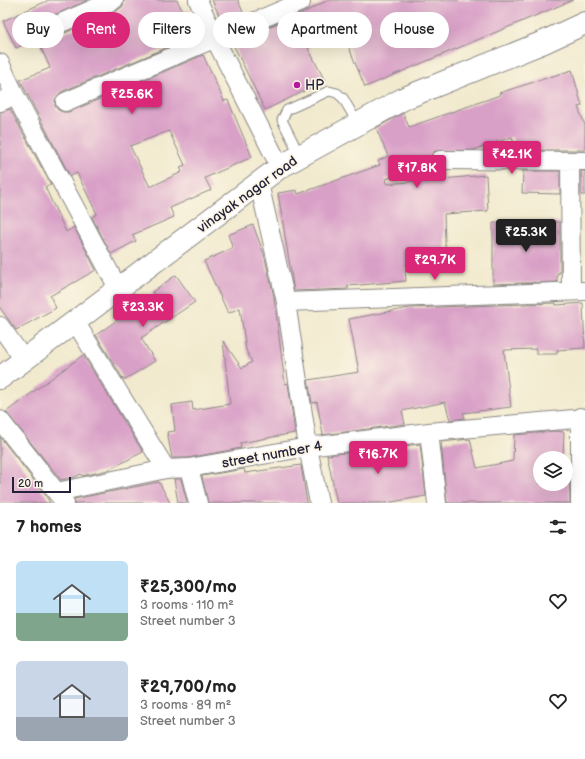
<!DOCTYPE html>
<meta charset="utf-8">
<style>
body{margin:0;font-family:"Balsamiq Sans",sans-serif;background:#f6f6f6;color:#222;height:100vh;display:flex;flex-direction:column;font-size:15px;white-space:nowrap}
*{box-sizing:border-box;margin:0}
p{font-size:13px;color:#767676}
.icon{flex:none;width:22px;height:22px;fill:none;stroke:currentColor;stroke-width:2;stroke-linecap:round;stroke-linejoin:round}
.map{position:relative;height:503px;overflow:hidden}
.side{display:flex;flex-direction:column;background:#fff;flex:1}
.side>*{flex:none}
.hud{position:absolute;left:12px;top:12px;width:561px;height:36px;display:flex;gap:8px}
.buttons{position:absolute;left:533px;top:451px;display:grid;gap:8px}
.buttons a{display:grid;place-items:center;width:40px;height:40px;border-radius:50%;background:#fff;box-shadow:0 4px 16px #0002;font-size:20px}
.scale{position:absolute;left:12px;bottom:10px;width:59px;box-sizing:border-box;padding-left:4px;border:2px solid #22223b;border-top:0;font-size:11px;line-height:14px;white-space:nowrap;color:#22223b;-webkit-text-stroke:3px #fcf5e5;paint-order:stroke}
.price{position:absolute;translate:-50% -34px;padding:0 9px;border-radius:4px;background:#db2777;color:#fff;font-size:13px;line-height:26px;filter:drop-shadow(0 1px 2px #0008)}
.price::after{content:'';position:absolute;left:50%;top:24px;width:12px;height:9px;margin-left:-6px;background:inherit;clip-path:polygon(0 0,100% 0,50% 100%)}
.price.on{background:#222;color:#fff}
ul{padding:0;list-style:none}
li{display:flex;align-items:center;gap:12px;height:100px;padding:0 16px}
li span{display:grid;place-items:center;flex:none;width:112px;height:80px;border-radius:6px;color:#555}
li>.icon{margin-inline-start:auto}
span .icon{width:48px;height:48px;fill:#fffc;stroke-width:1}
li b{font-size:17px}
h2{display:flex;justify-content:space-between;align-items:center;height:48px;padding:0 16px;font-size:17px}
.chip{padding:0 14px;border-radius:18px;background:#fff;box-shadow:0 4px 16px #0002;font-size:14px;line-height:36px}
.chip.on{background:#db2777;color:#fff}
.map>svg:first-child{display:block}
</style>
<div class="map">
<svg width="585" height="503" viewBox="0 0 585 503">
<rect width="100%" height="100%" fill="#fcf5e5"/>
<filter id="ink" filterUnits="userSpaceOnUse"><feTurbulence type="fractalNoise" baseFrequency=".025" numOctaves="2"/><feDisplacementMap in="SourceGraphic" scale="8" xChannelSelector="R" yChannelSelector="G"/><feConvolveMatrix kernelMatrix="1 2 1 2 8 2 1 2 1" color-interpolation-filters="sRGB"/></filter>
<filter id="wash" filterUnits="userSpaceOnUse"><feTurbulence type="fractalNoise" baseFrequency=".012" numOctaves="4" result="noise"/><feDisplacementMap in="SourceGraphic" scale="16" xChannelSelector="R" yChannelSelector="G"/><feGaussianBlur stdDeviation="0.9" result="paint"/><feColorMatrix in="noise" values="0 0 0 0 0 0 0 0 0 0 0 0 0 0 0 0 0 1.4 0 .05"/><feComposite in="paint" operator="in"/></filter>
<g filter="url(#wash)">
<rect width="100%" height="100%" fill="#f1eace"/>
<g id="blocks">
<!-- building -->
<path fill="#d9a0c7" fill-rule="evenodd" d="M49,0H88L39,22L37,27V33L40,37L45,39H51L118,10L123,6L124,0H177L183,12L189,10L199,34L61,92L55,100V106L58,110L63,112H69L203,55L224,101L228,100L252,157L205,178L211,190L170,208L174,217L132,235L136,241L111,254L92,217L97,214L77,173L70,176L20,80L50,68L37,38L16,48L3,21ZM169,131L185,165L180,167L182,172L150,187L130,146Z
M212,0H238L244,15L223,24Z
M328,0H573L365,87L343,33L308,48L325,81L265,110L232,42L305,12Z
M572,70L582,106L578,107L585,125V150H516L512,137L473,150L435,151L431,155V164L386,179L387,184L486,175L488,211L444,214L446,267L405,269L406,281L348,286V289L294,291L278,193L297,190L298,194L380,165L378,161L388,156L376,128L403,113L409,127L500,95L499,93Z
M10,109L51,185L45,187L66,232L74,227L96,270L50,296L56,308L16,330L0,308V112Z
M523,171H560V194L522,193Z
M581,171H585V195H581Z
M560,222V273H557V282L493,284V223Z
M253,225L264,254L274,297L285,384L288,383L295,433L240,443L241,448L188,458H172L167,432L175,431L172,405L192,402L193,410L230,404L223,341L242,368L252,362L246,350L240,308L228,313L204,261L233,248L228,235Z
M176,275L195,302L141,338L155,361L124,380L96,335L127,313L129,316L156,298L152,292Z
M556,303V305L583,303L585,348L557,350V354H536V349L504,350L511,407L463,413L465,418L450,420L445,402L402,411L405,424L323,435L317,402L312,403L308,380L359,372L349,319L409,308Z
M83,355L143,452L108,470L82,476L81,474L75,477L61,480L6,412Z
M554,431L564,432L563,458H540V484H566V469H569L570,503H447L441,442L470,439L477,468L513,461L514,435Z
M0,437L46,496L50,503H0Z
M420,444L426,496L386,503H337L327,455Z
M301,465L307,503H208L202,476L244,469L245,473Z
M174,479H181L187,503H178Z
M159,482L170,503H75L74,499Z"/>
</g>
</g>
<g filter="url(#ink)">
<use href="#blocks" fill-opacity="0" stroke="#8a8684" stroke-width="1"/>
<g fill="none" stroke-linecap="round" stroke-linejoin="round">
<defs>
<path id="service" d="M300,156L282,120L287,110L329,91L337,93L343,98L358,124"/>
<path id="minor" d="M198,0L215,39L280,167
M47,29L114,0
M0,63L15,95L119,290
M0,102L15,95
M65,102L301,2
M440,160L585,161
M570,161L571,290
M259,183L286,302L308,447L319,503
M286,302L585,291
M76,323L166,469
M0,326L25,361
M580,417V503
M0,420L65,503
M429,432L437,503
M189,468L198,503
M57,492L166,469L189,468L308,447L429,432L585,418"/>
<path id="tertiary" d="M0,378L280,167L405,98L544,42L585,23"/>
</defs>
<!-- service casing -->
<use href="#service" stroke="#8a8684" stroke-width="11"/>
<!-- minor casing -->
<use href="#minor" stroke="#8a8684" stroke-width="20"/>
<!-- tertiary casing -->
<use href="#tertiary" stroke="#8a8684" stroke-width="24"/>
<!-- service -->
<use href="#service" stroke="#fff" stroke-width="9"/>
<!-- minor -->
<use href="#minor" stroke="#fff" stroke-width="18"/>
<!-- tertiary -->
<use href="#tertiary" stroke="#fff" stroke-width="22"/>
</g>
</g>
<!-- markers -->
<circle fill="#b5179e" stroke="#fcf5e5" stroke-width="1.5" cx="297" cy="85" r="4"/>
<g text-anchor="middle" stroke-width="3.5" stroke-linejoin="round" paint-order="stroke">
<!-- poi labels -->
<g font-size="14" fill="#22223b" stroke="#fcf5e5" text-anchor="start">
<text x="305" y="90">HP</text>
</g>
<!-- street labels -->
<g font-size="14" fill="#22223b" stroke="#fcf5e5">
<text transform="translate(247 194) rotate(-36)" y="5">vinayak nagar road</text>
<text transform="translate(272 454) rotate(-10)" y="5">street number 4</text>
</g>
</g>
</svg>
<div class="buttons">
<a><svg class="icon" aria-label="layers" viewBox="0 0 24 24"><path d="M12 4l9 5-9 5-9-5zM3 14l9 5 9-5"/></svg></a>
</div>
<div class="scale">20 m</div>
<b class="price" style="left:132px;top:115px">₹25.6K</b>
<b class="price" style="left:512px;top:175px">₹42.1K</b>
<b class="price" style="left:417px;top:189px">₹17.8K</b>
<b class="price on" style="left:526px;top:253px">₹25.3K</b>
<b class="price" style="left:435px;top:281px">₹29.7K</b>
<b class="price" style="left:143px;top:328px">₹23.3K</b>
<b class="price" style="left:378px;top:475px">₹16.7K</b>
<div class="hud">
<a class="chip">Buy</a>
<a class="chip on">Rent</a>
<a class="chip">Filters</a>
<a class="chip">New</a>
<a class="chip">Apartment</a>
<a class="chip">House</a>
</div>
</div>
<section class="side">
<h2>7 homes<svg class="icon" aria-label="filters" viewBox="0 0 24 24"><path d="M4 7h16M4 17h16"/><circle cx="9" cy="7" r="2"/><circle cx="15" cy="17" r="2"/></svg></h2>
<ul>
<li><span style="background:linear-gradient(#bfe0f5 65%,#7fa58c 0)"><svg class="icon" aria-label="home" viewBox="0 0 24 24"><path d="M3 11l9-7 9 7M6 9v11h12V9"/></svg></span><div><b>₹25,300/mo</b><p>3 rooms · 110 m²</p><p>Street number 3</p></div><svg class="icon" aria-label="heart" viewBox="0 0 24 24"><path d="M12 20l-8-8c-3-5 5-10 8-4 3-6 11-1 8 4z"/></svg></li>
<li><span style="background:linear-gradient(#c9d6e8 70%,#9aa5b1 0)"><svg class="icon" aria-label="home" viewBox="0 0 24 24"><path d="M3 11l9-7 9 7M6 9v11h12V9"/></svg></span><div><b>₹29,700/mo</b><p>3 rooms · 89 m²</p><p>Street number 3</p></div><svg class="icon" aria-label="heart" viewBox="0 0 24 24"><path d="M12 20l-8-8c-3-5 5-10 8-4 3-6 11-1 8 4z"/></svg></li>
</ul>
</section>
